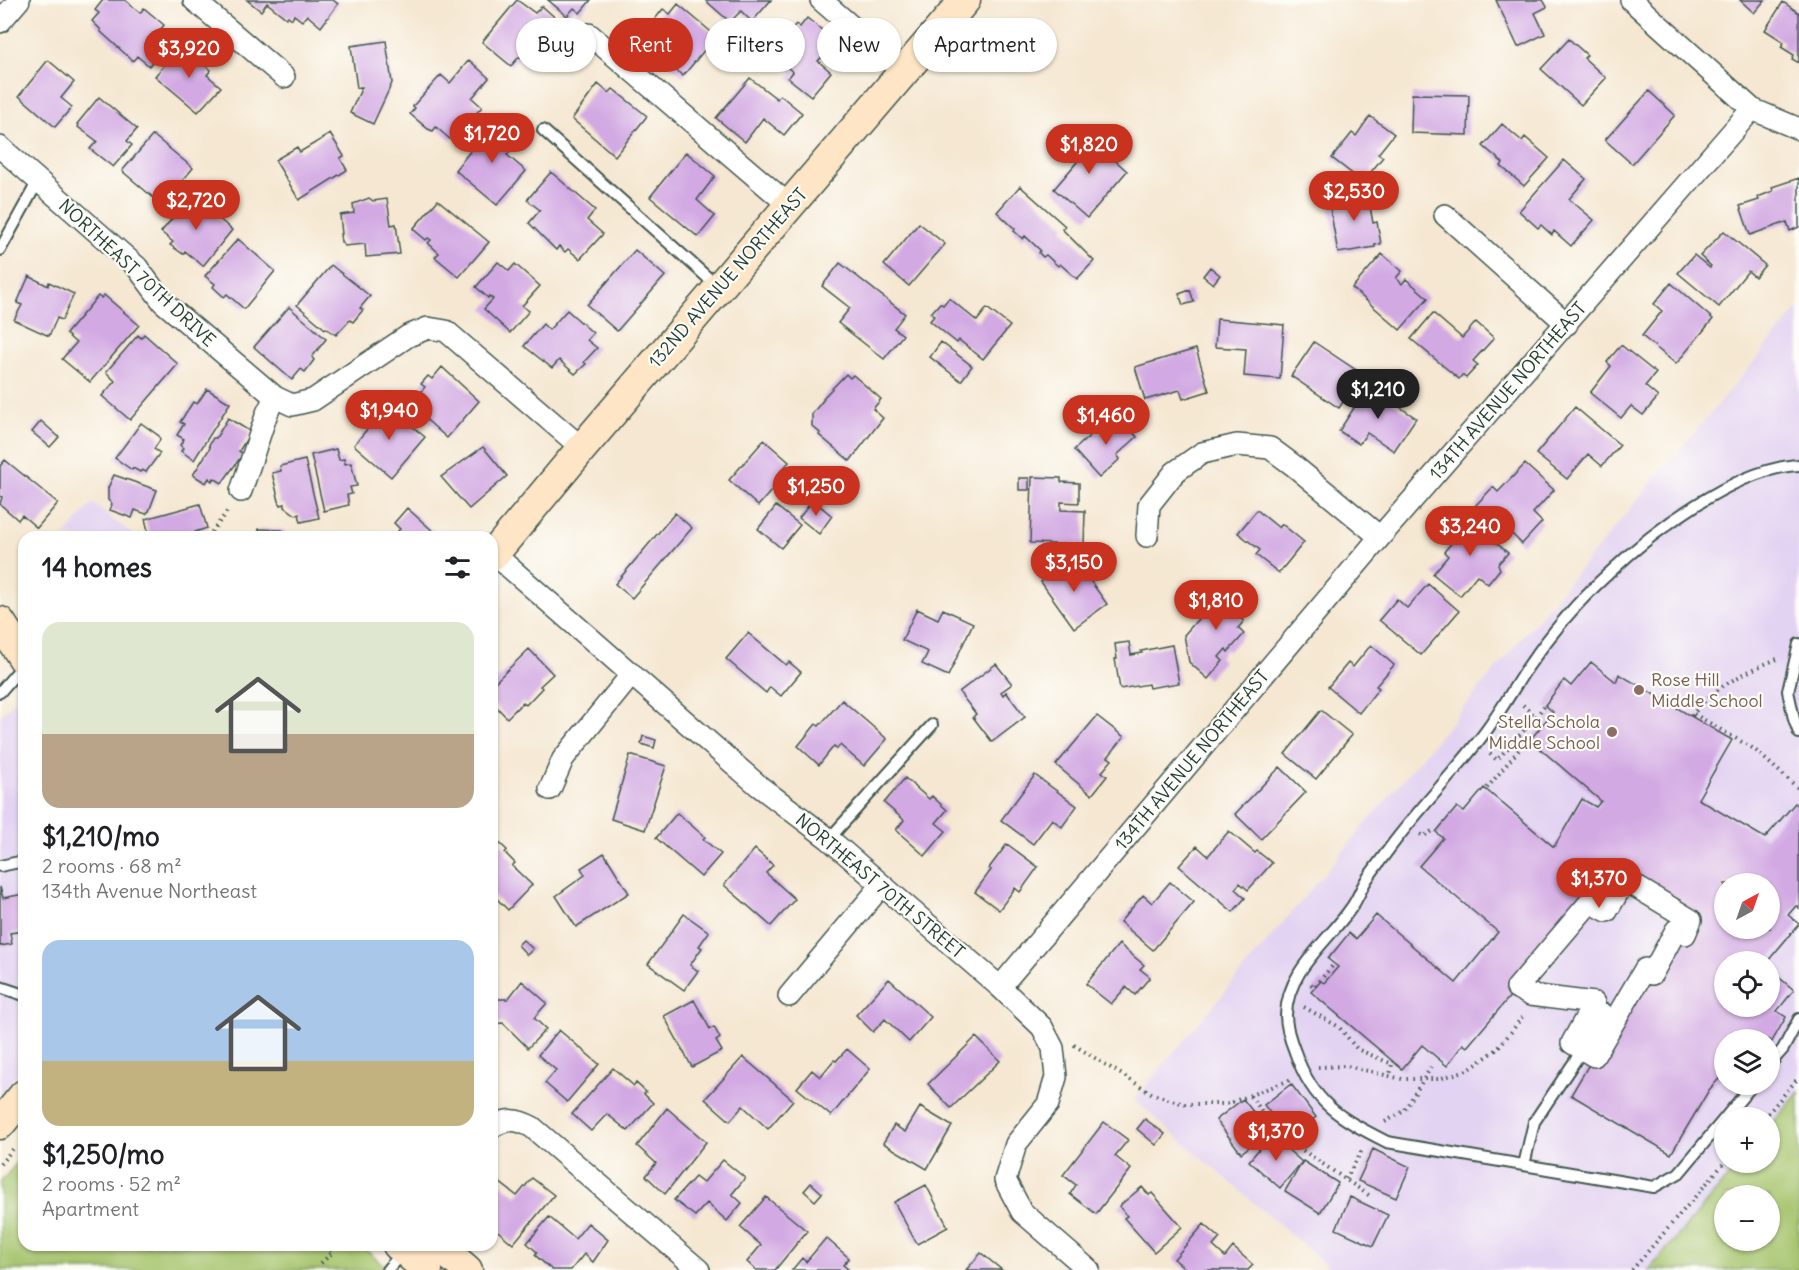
<!DOCTYPE html>
<meta charset="utf-8">
<style>
body{margin:0;font-family:Delius,sans-serif;background:#f2f2f2;color:#202124;height:100vh;display:flex;flex-direction:column;font-size:22px;white-space:nowrap}
*{box-sizing:border-box;margin:0}
p{font-size:20px;color:#757577}
.icon{flex:none;width:33px;height:33px;fill:none;stroke:currentColor;stroke-width:2;stroke-linecap:round;stroke-linejoin:round}
.map{position:relative;flex:1;overflow:hidden}
.side{position:absolute;left:18px;top:531px;width:480px;height:720px;display:flex;flex-direction:column;background:#fff;border-radius:18px;box-shadow:0 2px 4px #0004}
.side>*{flex:none}
.hud{position:absolute;left:516px;top:18px;width:570px;height:54px;display:flex;gap:12px}
.needle{width:39px;rotate:40deg}
.buttons{position:absolute;left:1714px;top:873px;display:grid;gap:12px}
.buttons a{display:grid;place-items:center;width:66px;height:66px;border-radius:50%;background:#fff;box-shadow:0 2px 4px #0004;font-size:30px}
.price{position:absolute;translate:-50% -51px;padding:0 14px;border-radius:21px;background:#c8321e;color:#fff;font-size:20px;line-height:39px;filter:drop-shadow(0 2px 3px #0008)}
.price::after{content:'';position:absolute;left:50%;top:36px;width:18px;height:14px;margin-left:-9px;background:inherit;clip-path:polygon(0 0,100% 0,50% 100%)}
.price.on{background:#222;color:#fff}
ul{padding:0;list-style:none}
li{display:grid;align-content:center;gap:12px;height:318px;padding:0 24px}
li span{display:grid;place-items:center;height:186px;border-radius:18px;color:#555}
li>.icon{margin-inline-start:auto}
span .icon{width:108px;height:108px;fill:#fffc;stroke-width:1}
li b{font-size:26px}
h2{display:flex;justify-content:space-between;align-items:center;height:72px;padding:0 24px;font-size:26px}
.tag{padding:0 21px;border-radius:27px;background:#fff;box-shadow:0 2px 4px #0004;font-size:21px;line-height:54px}
.tag.on{background:#c8321e;color:#fff}
.map>svg:first-child{display:block}
</style>
<div class="map">
<svg width="1799" height="1270" viewBox="0 0 1799 1270">
<rect width="100%" height="100%" fill="#fdfcf7"/>
<filter id="ink" filterUnits="userSpaceOnUse"><feTurbulence type="fractalNoise" baseFrequency=".0167" numOctaves="2"/><feDisplacementMap in="SourceGraphic" scale="12" xChannelSelector="R" yChannelSelector="G"/><feConvolveMatrix kernelMatrix="1 2 1 2 8 2 1 2 1" color-interpolation-filters="sRGB"/></filter>
<filter id="wash" filterUnits="userSpaceOnUse"><feTurbulence type="fractalNoise" baseFrequency=".008" numOctaves="4" result="noise"/><feDisplacementMap in="SourceGraphic" scale="24" xChannelSelector="R" yChannelSelector="G"/><feGaussianBlur stdDeviation="1.35" result="paint"/><feColorMatrix in="noise" values="0 0 0 0 0 0 0 0 0 0 0 0 0 0 0 0 0 1.4 0 .05"/><feComposite in="paint" operator="in"/></filter>
<g filter="url(#wash)">
<rect width="100%" height="100%" fill="#f5e7d1"/>
<!-- built -->
<path fill="#e3d3f2" fill-rule="evenodd" d="M1799,308V1270H1332L1134,1100ZM1725,884H1770V928H1725ZM1725,962H1770V1006H1725ZM1725,1040H1770V1084H1725ZM1725,1118H1770V1162H1725ZM1725,1196H1770V1240H1725Z
M92,503L136,537H64Z
M16,698L24,723V1067L0,1095V717Z"/>
<!-- green -->
<path fill="#a4c36a" stroke="#62804f" stroke-width="1.5" fill-rule="evenodd" d="M1799,1092V1270H1649L1740,1163L1770,1162V1126ZM1725,1196H1770V1240H1725Z
M24,1154V1245H360L389,1270H0V1183Z"/>
<g id="blocks">
<!-- building -->
<path fill="#d2a9e3" fill-rule="evenodd" d="M103,0H125L140,13L144,8L164,25L147,47L157,56L149,66L137,56L133,61L100,31L101,30L92,21L99,13L95,10Z
M247,0H333L338,4L321,27L307,15L302,21L294,15L292,19L288,16L286,18L267,3L261,11Z
M517,0L535,13L542,6L560,22L553,31L558,35L542,53L533,46L523,59L519,57L511,66L482,42Z
M548,0H591L580,13L574,8L567,16Z
M705,0H771L752,22L741,11L730,22Z
M1496,0H1543L1547,7L1535,13L1545,34L1518,47Z
M1740,0H1765L1754,13Z
M1783,2L1799,13V63L1792,59L1794,55L1781,47L1784,42L1765,30Z
M678,4L716,36L683,76L639,39L663,9L670,14Z
M807,18L833,39L823,50L826,53L818,61L831,72L811,96L788,78L793,72L771,54L796,24L800,27Z
M1569,39L1587,55L1584,58L1606,78L1581,105L1541,69Z
M386,41L392,83L373,124L350,113L362,87L357,88L351,46Z
M187,47L202,60L201,62L211,70L207,75L221,87L198,112L155,76L179,49L183,52Z
M48,60L74,82L61,98L72,107L55,127L19,96Z
M469,60L489,78L472,98L482,107L451,140L436,127L433,131L428,129L410,114L415,108L413,106L441,75L450,83Z
M750,78L777,99L780,95L802,113L784,135L763,118L745,142L716,118Z
M598,84L609,93L613,89L647,116L615,156L572,119Z
M1649,91L1675,115L1632,164L1605,140Z
M1412,94L1469,95L1468,135L1411,133Z
M99,97L137,129L127,141L132,145L113,167L90,149L97,141L78,127L79,125L77,124Z
M1370,116L1394,134L1378,154L1383,157L1363,182L1332,158L1352,133L1356,136Z
M494,122L516,138L513,140L517,143L507,155L526,171L497,205L455,170Z
M1502,124L1522,141L1525,137L1549,158L1524,186L1501,166L1503,163L1483,146Z
M1082,131L1127,171L1087,218L1054,189L1077,162L1064,151Z
M330,134L344,156L340,158L347,170L299,200L275,160L297,147L300,152Z
M153,135L193,168L162,205L122,171Z
M686,152L715,176L697,200L715,216L698,237L650,197Z
M1564,160L1586,179L1569,199L1594,220L1571,246L1554,231L1552,235L1541,225L1538,228L1519,211Z
M551,172L595,210L587,220L603,234L580,259L568,249L565,252L559,246L556,250L529,223L540,210L527,200Z
M1799,178V227L1790,231L1787,222L1750,235L1740,206L1759,200L1758,197L1773,191L1772,187Z
M1020,186L1065,226L1062,229L1094,261L1077,279L1060,264L1058,266L1046,255L1043,257L1039,253L1040,250L1025,236L1023,239L1014,231L1015,229L997,212Z
M1367,190L1373,223L1377,222L1381,244L1375,245V247L1338,253L1328,197Z
M192,195L232,230L203,266L185,251L183,254L170,245L173,242L161,232Z
M369,198L373,201L387,199L391,225L396,224L400,254L366,257L365,244L344,246L343,242H341L340,234H342L340,215L354,213L353,204Z
M438,200L489,242L459,277L435,257L439,253L428,243L431,240L428,238L426,240L413,229Z
M919,223L945,244L909,286L884,265Z
M1724,231L1765,265L1755,277L1748,271L1719,307L1678,273L1694,255L1710,268L1711,266L1700,256Z
M238,239L275,271L244,309L227,294L224,297L213,287L215,284L205,276Z
M635,250L665,276L617,331L587,305Z
M1382,254L1402,271L1396,278L1402,284L1406,279L1428,298L1400,330L1352,288Z
M498,262L509,271L515,264L540,286L522,306L529,311L510,333L484,309L493,299L489,296L488,298L476,287Z
M840,263L905,314L894,328L903,335L884,359L838,323L850,308L822,286Z
M331,265L370,296L360,308L363,310L353,322L350,320L336,335L326,328L325,329L297,305Z
M1210,267L1220,275L1213,284L1203,276Z
M29,276L48,286L49,282L74,294L62,320L57,318L49,336L14,320L22,305L17,303Z
M1671,283L1713,319L1676,364L1642,336L1662,311L1654,304Z
M1190,290L1194,302L1183,305L1179,294Z
M104,295L139,325L90,382L62,359L76,343L66,334L98,296L101,298Z
M949,298L977,321L987,308L1010,326L983,359L959,340L957,343L930,321L934,316L931,313L940,303L943,305Z
M289,307L326,339L312,357L314,360L305,372L301,369L292,380L254,347Z
M567,310L593,333L587,340L597,348L584,362L586,364L575,374L559,360L552,368L524,346L543,324L549,330Z
M1433,313L1462,338L1476,322L1494,338L1473,361L1478,365L1466,378L1462,375L1459,379L1411,339Z
M1217,319L1284,325L1280,379L1244,376L1246,349L1215,347Z
M144,334L178,364L130,420L102,396L115,381L106,372L138,335L141,338Z
M941,342L972,366L961,381L930,357Z
M1314,342L1362,374L1339,408L1291,376Z
M1621,345L1656,373L1645,386L1658,397L1643,415L1631,406L1621,418L1590,393L1611,366L1607,362Z
M1196,349L1209,391L1183,399L1180,390L1145,400L1135,367Z
M442,367L479,401L447,438L410,405L425,387L421,384L428,376L432,379Z
M846,374L850,378L853,375L881,399L873,409L883,418L850,461L819,435L820,433L812,426V414L824,399L823,398Z
M1368,386L1416,418L1394,451L1367,433L1359,444L1339,431Z
M207,389L230,403L194,460L181,451L183,448L180,445L184,439L177,435L184,424L180,422L193,402L197,404Z
M387,406L425,437L391,477L354,445L369,427L366,425L375,414L378,417Z
M1575,407L1620,445L1602,466L1588,454L1567,479L1536,454Z
M1118,415L1137,437L1117,455L1120,459L1099,478L1074,450L1096,430L1099,433Z
M228,418L251,432L239,451L243,454L222,483L214,478L212,481L209,478L206,483L193,475L210,448L209,445L213,438H216Z
M41,421L59,437L50,447L32,432Z
M141,423L159,436L160,440L154,449L160,453L146,472L142,470L140,472L133,468L132,470L115,458Z
M764,440L789,462L781,471L785,475L758,506L729,480Z
M483,447L507,476L469,509L441,477Z
M336,449L339,460L344,459L345,464L351,463L357,486L350,487L352,494L347,495L349,505L324,511L311,455Z
M5,460L58,503L37,528L22,515L18,520L0,504L2,497L0,496V466Z
M305,460L319,518L301,522L299,514L296,515L285,507V504L280,505L272,473L281,471L280,466Z
M1525,464L1554,490L1533,513L1542,522L1522,544L1511,533L1508,536L1475,506L1493,487L1498,492Z
M114,475L157,490L149,511L146,514L135,510L132,518L110,510L112,504L108,500V488Z
M1032,477L1061,478V482L1079,483V503L1061,502V510L1085,511L1084,545L1030,543Z
M1019,478H1029V490H1019Z
M813,500L832,516L819,534L799,518Z
M200,504L207,528L195,532L196,535L192,537L149,535L145,519Z
M776,506L800,525L781,548L758,529Z
M407,508L434,532L430,537H405L398,531L400,529L394,523Z
M1257,510L1279,528L1282,524L1304,542L1279,573L1256,555L1260,550L1238,533Z
M675,513L692,528L632,598L615,584Z
M1465,516L1508,553L1498,564L1500,569L1488,584L1477,575L1460,596L1433,574L1448,556L1444,552L1454,540L1448,536Z
M259,529L282,530L292,537H258Z
M1074,558L1107,604L1074,628L1041,582Z
M1428,584L1459,611L1421,655L1379,620L1397,599L1407,608Z
M1228,585L1253,606L1241,619L1244,621L1238,628L1244,634L1228,652L1226,649L1219,657L1223,661L1208,679L1189,662L1184,635Z
M917,609L938,619L943,609L973,623L948,676L922,664L928,652L902,640Z
M748,633L786,665L789,662L801,672L781,696L770,687L766,693L726,659Z
M1129,642L1131,655L1142,653L1141,651L1172,645L1179,683L1149,688L1148,684L1120,689L1115,659H1117L1115,644Z
M1371,645L1394,665L1376,686L1379,688L1359,713L1328,687L1348,663L1353,667Z
M529,649L553,674L540,686L542,688L526,705L523,702L507,718L492,702V685Z
M1591,662L1616,682L1619,674L1732,740L1698,799L1765,838L1795,803L1799,806V908L1796,906L1788,915L1799,924L1767,962H1725V1006H1770V970L1794,990L1777,1011L1786,1017L1770,1045V1040H1725V1072L1709,1090L1671,1154L1571,1095L1645,969L1691,920L1625,880L1607,911L1590,902L1467,1047L1463,1044L1447,1066L1422,1045L1402,1069L1311,992L1321,981L1324,983L1338,967L1328,959L1349,933L1356,939L1376,915L1456,983L1498,932L1419,866L1443,838L1436,832L1457,807L1464,812L1484,788L1554,847L1582,799L1596,807L1601,801L1530,740L1553,712L1545,705L1564,680L1571,686ZM1725,884H1770V928H1725Z
M996,664L1012,684L1001,692L1003,695L1006,692L1025,717L992,742L973,717L976,714L959,692Z
M842,700L887,739L864,766L840,745L837,749L834,746L819,765L798,746L816,724L819,726Z
M1321,710L1352,735L1316,779L1285,754Z
M1097,716L1124,737L1108,757L1112,760L1102,772L1107,776L1092,795L1056,765Z
M643,736L656,740L654,748L641,744Z
M630,755L666,766L645,830L611,819Z
M1280,767L1306,792L1261,839L1235,814Z
M1035,775L1077,806L1062,827L1052,819L1033,844L1001,820Z
M905,778L929,799L932,796L947,810L936,823L946,831L925,856L896,830L904,820L884,803Z
M677,813L705,837L703,839L721,854L701,877L656,838Z
M1229,831L1255,853L1257,851L1272,863L1248,890L1240,883L1235,889L1245,898L1233,912L1179,866L1197,846L1208,856Z
M492,836L507,850L505,853L515,863L512,866L532,885L508,910L492,894Z
M1007,844L1038,867L1020,892L1015,888L999,910L975,892L991,870L989,868Z
M755,849L773,865L766,873L795,899L771,926L724,885Z
M604,853L629,893L576,927L556,896L585,875L581,868Z
M1170,882L1194,902L1153,950L1120,922L1143,895L1152,903Z
M0,887L3,898L24,894V931L10,933L12,944L0,946Z
M684,914L709,932L699,946L702,948L690,965L698,971L684,990L648,964Z
M523,940L533,949L527,955L518,945Z
M1119,944L1144,965L1140,969L1150,977L1135,995L1126,987L1111,1004L1086,984Z
M889,979L931,1017L909,1042L885,1019L873,1032L856,1015Z
M522,981L547,1003L534,1018L546,1029L528,1048L503,1023L492,1024V999H508Z
M694,1000L710,1029L714,1027L720,1038L716,1041L722,1051L692,1067L664,1016Z
M559,1030L599,1064L567,1102L545,1083L556,1070L538,1055Z
M976,1037L1000,1061L951,1108L928,1084Z
M847,1049L870,1069L831,1116L797,1088L812,1070L820,1077L834,1060L836,1061Z
M743,1057L793,1100L768,1129L743,1106L730,1121L705,1099Z
M613,1068L634,1086L636,1083L646,1092L644,1094L653,1103L628,1131L607,1114L591,1131L572,1114Z
M1291,1084L1316,1117L1289,1138L1264,1105Z
M1243,1099L1269,1132L1241,1153L1216,1120Z
M920,1107L952,1126L927,1169L883,1143L894,1125L905,1132Z
M667,1108L706,1142L665,1194L646,1176L656,1163L637,1146Z
M1145,1119L1165,1134L1156,1145L1137,1129Z
M1104,1122L1128,1140L1115,1156L1131,1169L1096,1214L1070,1194L1076,1185L1063,1175Z
M1271,1135L1302,1162L1280,1188L1249,1161Z
M1373,1149L1410,1167L1396,1198L1358,1181Z
M723,1160L745,1178L732,1194L742,1203L727,1221L707,1203L695,1216L674,1200L695,1177L703,1183Z
M1303,1161L1338,1183L1320,1213L1285,1191Z
M494,1178L517,1196L532,1178L554,1195L513,1244L492,1226V1181Z
M811,1183L822,1193L815,1201L804,1191Z
M926,1185L948,1227L917,1244L894,1202Z
M1142,1187L1149,1195L1152,1193L1182,1227L1154,1252L1124,1218L1127,1216L1119,1206Z
M766,1197L807,1231L775,1270H756L747,1262L761,1245L740,1227Z
M1350,1197L1388,1215L1373,1246L1336,1229Z
M549,1217L575,1239L588,1223L608,1240L593,1262L584,1254L571,1270H552L535,1255L537,1252L527,1243Z
M1204,1224L1220,1238L1213,1246L1225,1257L1233,1247L1253,1265L1248,1270H1187L1174,1259Z
M826,1238L849,1258L843,1265L849,1270H792L802,1258L806,1262Z
M981,1253L1002,1270H966Z"/>
</g>
</g>
<g filter="url(#ink)">
<use href="#blocks" fill-opacity="0" stroke="#3f564c" stroke-width="1.5"/>
<g fill="none" stroke-linecap="round" stroke-linejoin="round">
<defs>
<path id="lane" d="M543,130L717,286
M0,250L38,181
M1799,644L1788,691L1794,719L1799,733
M0,692L24,664
M829,839L932,725
M0,866L24,861
M0,987L24,995
M1770,1064L1783,1049L1799,1019
M1725,1118L1679,1173L1654,1187L1387,1142C1340,1118 1313,1104 1295,1052C1291,1042 1286,1026 1286,1015C1287,970 1328,942 1351,908C1358,899 1361,888 1367,879C1376,866 1386,853 1395,841C1424,803 1458,769 1486,731C1500,712 1512,691 1525,671C1549,636 1577,602 1608,574C1653,531 1736,468 1799,465
M1725,1118L1753,1084
M1524,1165L1534,1122L1583,1049L1606,1010
M387,1270L404,1251"/>
<path id="street" d="M194,0L284,77
M821,0L905,73
M1631,0L1752,109
M0,22L19,0
M589,34L790,206
M0,147L137,267L163,302L275,397L292,405L313,400L408,336L428,328L446,331L582,448
M1445,215L1567,324
M241,491L267,413L275,397
M1147,536L1149,505L1175,472L1202,453L1237,445L1270,448L1293,465L1380,537
M494,554L759,786L829,839L882,885L1000,987L1042,1027L1053,1048L1056,1077L1048,1104L1016,1144L1005,1180L1022,1212L1089,1270
M550,789L563,759L632,674
M1625,880L1691,920L1685,934L1676,930L1652,974L1645,969L1594,1056L1572,1043L1594,1003L1530,995L1517,988L1590,902L1607,911Z
M1000,987L1380,537L1752,109L1799,129
M789,996L882,885
M492,1127C507,1118 517,1119 532,1127L699,1270"/>
<path id="secondary" d="M492,556L582,448L965,0
M0,622L24,659
M0,1124L24,1095
M398,1245L427,1270
M438,1245L467,1270"/>
</defs>
<!-- lane casing -->
<use href="#lane" stroke="#3f564c" stroke-width="14"/>
<!-- street casing -->
<use href="#street" stroke="#3f564c" stroke-width="24"/>
<!-- secondary casing -->
<use href="#secondary" stroke="#3f564c" stroke-width="33"/>
<!-- path -->
<path stroke="#3f564c" stroke-width="4" stroke-dasharray="1.5 4.5" stroke-linecap="butt" d="M208,537L229,509
M1523,705L1536,717L1544,706
M1694,714L1754,749L1799,789
M1692,716C1712,687 1749,670 1780,658
M1490,754L1497,760L1536,717
M1487,788L1527,740L1525,730
M1420,834L1424,836L1435,829
M1311,984L1314,987L1334,964
M1304,1007L1339,1027L1357,1049L1392,1064L1390,1075
M1074,1045L1153,1094L1184,1104H1227L1290,1080
M1318,1067L1347,1066L1402,1079H1439L1470,1069L1496,1050L1512,1031L1524,1014
M1250,1096L1258,1106L1274,1133L1295,1145L1370,1196
M1764,1118L1799,1077
M1385,1122L1404,1111L1433,1064
M0,1164L15,1147
M1346,1179L1363,1148
M321,1263L333,1252L326,1245
M1632,1270L1725,1162"/>
<!-- lane -->
<use href="#lane" stroke="#fff" stroke-width="10"/>
<!-- street -->
<use href="#street" stroke="#fff" stroke-width="21"/>
<!-- secondary -->
<use href="#secondary" stroke="#fde5c5" stroke-width="30"/>
</g>
</g>
<!-- markers -->
<g fill="#8d6e63" stroke="#fdfcf7" stroke-width="2">
<circle cx="1639" cy="690" r="6"/>
<circle cx="1612" cy="732" r="6"/>
</g>
<g text-anchor="middle" stroke-width="4.5" stroke-linejoin="round" paint-order="stroke">
<!-- street labels -->
<g font-size="18" fill="#1f3d34" stroke="#fdfcf7">
<text transform="translate(137 273) rotate(43)" y="6">NORTHEAST 70TH DRIVE</text>
<text transform="translate(728 278) rotate(-49)" y="6">132ND AVENUE NORTHEAST</text>
<text transform="translate(1508 391) rotate(-49)" y="6">134TH AVENUE NORTHEAST</text>
<text transform="translate(1192 760) rotate(-50)" y="6">134TH AVENUE NORTHEAST</text>
<text transform="translate(880 886) rotate(40)" y="6">NORTHEAST 70TH STREET</text>
</g>
<!-- education labels -->
<g font-size="18" fill="#785e54" stroke="#fdfcf7" text-anchor="start">
<text x="1651" y="686">Rose Hill<tspan x="1651" dy="21">Middle School</tspan></text>
<text x="1600" y="728" text-anchor="end">Stella Schola<tspan x="1600" dy="21">Middle School</tspan></text>
</g>
</g>
</svg>
<div class="buttons">
<a><svg class="needle" viewBox="-14 -14 28 28"><path d="M0-13l5 13h-10z" fill="#e53935"/><path d="M0 13l5-13h-10z" fill="#757577"/></svg></a>
<a><svg class="icon" aria-label="locate" viewBox="0 0 24 24"><circle cx="12" cy="12" r="6"/><path d="M12 2v4M12 18v4M2 12h4M18 12h4"/></svg></a>
<a><svg class="icon" aria-label="layers" viewBox="0 0 24 24"><path d="M12 4l9 5-9 5-9-5zM3 14l9 5 9-5"/></svg></a>
<a>+</a>
<a>−</a>
</div>
<b class="price" style="left:189px;top:79px">$3,920</b>
<b class="price" style="left:492px;top:164px">$1,720</b>
<b class="price" style="left:1089px;top:175px">$1,820</b>
<b class="price" style="left:1354px;top:222px">$2,530</b>
<b class="price" style="left:196px;top:231px">$2,720</b>
<b class="price on" style="left:1378px;top:420px">$1,210</b>
<b class="price" style="left:389px;top:441px">$1,940</b>
<b class="price" style="left:1106px;top:446px">$1,460</b>
<b class="price" style="left:816px;top:517px">$1,250</b>
<b class="price" style="left:1470px;top:557px">$3,240</b>
<b class="price" style="left:1074px;top:593px">$3,150</b>
<b class="price" style="left:1216px;top:631px">$1,810</b>
<b class="price" style="left:1599px;top:909px">$1,370</b>
<b class="price" style="left:1276px;top:1162px">$1,370</b>
<div class="hud">
<a class="tag">Buy</a>
<a class="tag on">Rent</a>
<a class="tag">Filters</a>
<a class="tag">New</a>
<a class="tag">Apartment</a>
</div>
<section class="side">
<h2>14 homes<svg class="icon" aria-label="filters" viewBox="0 0 24 24"><path d="M4 7h16M4 17h16"/><circle cx="9" cy="7" r="2"/><circle cx="15" cy="17" r="2"/></svg></h2>
<ul>
<li><span style="background:linear-gradient(#dfe7d0 60%,#b9a48a 0)"><svg class="icon" aria-label="home" viewBox="0 0 24 24"><path d="M3 11l9-7 9 7M6 9v11h12V9"/></svg></span><div><b>$1,210/mo</b><p>2 rooms · 68 m²</p><p>134th Avenue Northeast</p></div></li>
<li><span style="background:linear-gradient(#a9c7e8 65%,#c2b280 0)"><svg class="icon" aria-label="home" viewBox="0 0 24 24"><path d="M3 11l9-7 9 7M6 9v11h12V9"/></svg></span><div><b>$1,250/mo</b><p>2 rooms · 52 m²</p><p>Apartment</p></div></li>
</ul>
</section>
</div>
